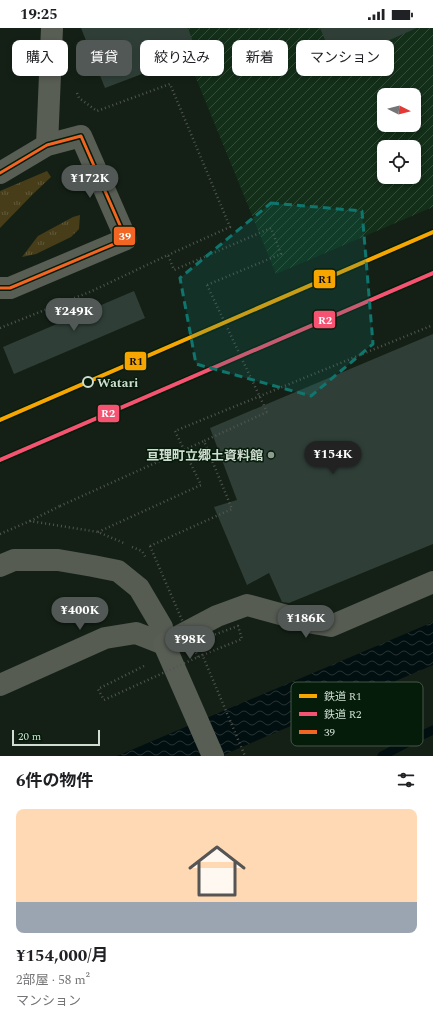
<!DOCTYPE html>
<html lang="ja">
<meta charset="utf-8">
<style>
body{margin:0;font-family:Spectral,"Noto Sans JP",serif;background:#f6f6f6;color:#202124;height:100vh;display:flex;flex-direction:column;font-size:15px;white-space:nowrap}
*{box-sizing:border-box;margin:0}
p{font-size:13px;color:#757577}
.icon{flex:none;width:22px;height:22px;fill:none;stroke:currentColor;stroke-width:2;stroke-linecap:round;stroke-linejoin:round}
.map{position:relative;height:728px;overflow:hidden}
.sheet{display:flex;flex-direction:column;background:#fff;flex:1}
.sheet>*{flex:none}
.top-card{position:absolute;left:12px;top:12px;width:409px;height:36px;display:flex;gap:8px}
.needle{width:26px;rotate:96deg}
.buttons{position:absolute;left:377px;top:60px;display:grid;gap:8px}
.buttons a{display:grid;place-items:center;width:44px;height:44px;border-radius:8px;background:#fff;box-shadow:0 2px 6px #0003;font-size:20px}
.scale{position:absolute;left:12px;bottom:10px;width:88px;box-sizing:border-box;padding-left:4px;border:2px solid #d0ded2;border-top:0;font-size:11px;line-height:14px;white-space:nowrap;color:#d0ded2;-webkit-text-stroke:3px #061c0a;paint-order:stroke}
.price{position:absolute;translate:-50% -34px;padding:0 9px;border-radius:14px;background:#525855;color:#fff;font-size:13px;line-height:26px;filter:drop-shadow(0 1px 2px #0008)}
.price::after{content:'';position:absolute;left:50%;top:24px;width:12px;height:9px;margin-left:-6px;background:inherit;clip-path:polygon(0 0,100% 0,50% 100%)}
.price.on{background:#222;color:#fff}
ul{padding:0;list-style:none}
li{display:grid;align-content:center;gap:8px;height:212px;padding:0 16px}
li span{display:grid;place-items:center;height:124px;border-radius:8px;color:#555}
li>.icon{margin-inline-start:auto}
span .icon{width:72px;height:72px;fill:#fffc;stroke-width:1}
li b{font-size:17px}
h2{display:flex;justify-content:space-between;align-items:center;height:48px;padding:0 16px;font-size:17px}
.chip{padding:0 14px;border-radius:8px;background:#fff;box-shadow:0 2px 6px #0003;font-size:14px;line-height:36px}
.chip.on{background:#525855;color:#fff}
.status{display:flex;justify-content:space-between;align-items:center;height:28px;padding:0 20px;background:#fff;direction:ltr}
.status svg{height:11px;fill:currentColor}
.map>svg:first-child{display:block}
</style>
<div class="status"><b>19:25</b><svg viewBox="0 0 49 12"><path d="M0 12V9h3v3zM5 12V6h3v6zM10 12V3h3v9zM15 12V0h3v12zM26 1h20v11H26zM47 4h2v5h-2z"/></svg></div>
<div class="map">
<svg width="433" height="728" viewBox="0 0 433 728">
<defs>
<pattern id="industrial-furrows" width="10" height="10" patternUnits="userSpaceOnUse"><rect width="10" height="10" fill="#132e19"/><path d="M-1 1l2-2M0 10L10 0M9 11l2-2" fill="none" stroke="#344c3a"/></pattern>
<pattern id="grass-tufts" width="24" height="20" patternUnits="userSpaceOnUse"><rect width="24" height="20" fill="#473e19"/><path d="M3 7l-1-3M5 7V3M7 7l1-3M15 17l-1-3M17 17v-4M19 17l1-3" fill="none" stroke="#60593a"/></pattern>
<pattern id="water-waves" width="16" height="10" patternUnits="userSpaceOnUse"><rect width="16" height="10" fill="#020f10"/><path d="M0 5q4-4 8 0t8 0" fill="none" stroke="#263232"/></pattern>
</defs>
<rect width="100%" height="100%" fill="#142016"/>
<!-- industrial -->
<path fill="url(#industrial-furrows)" fill-rule="evenodd" d="M179,0H433V179L276,246L186,26ZM384,67H414V97H384ZM384,119H414V149H384Z"/>
<!-- grass -->
<path fill="url(#grass-tufts)" d="M47,143L51,149L33,166L0,200V163Z
M80,187L79,201L71,209L36,226L22,229L38,208L73,189Z"/>
<!-- water -->
<path fill="url(#water-waves)" d="M433,594V637L221,728H117Z"/>
<g fill="none" stroke-linecap="round" stroke-linejoin="round">
<!-- stream -->
<path stroke="#020f10" stroke-width="9" d="M382,728L414,711L433,702"/>
</g>
<!-- building -->
<path fill="#2f3f38" d="M81,0H188L197,25L105,60Z
M320,0H417L335,36Z
M134,263L145,290L14,346L3,319Z
M433,306V516L289,575L282,574L269,545L247,557L214,479L237,472L210,400Z"/>
<g fill="none" stroke-linecap="round" stroke-linejoin="round">
<!-- path -->
<path stroke="#515650" stroke-width="2.5" stroke-dasharray="1 3" stroke-linecap="butt" d="M77,65L79,70L97,83L170,56L230,199L168,227
M0,300L92,263L168,227L174,242L271,200L281,226L207,257
M30,493L60,478
M98,504L201,457L175,403L433,297
M0,506L30,493L98,504L126,516
M150,518L232,481L204,413L267,384
M132,519L142,523L146,530
M202,626L245,728"/>
<!-- street -->
<path stroke="#575c53" stroke-width="22" d="M0,538L14,532H58L93,538L118,543L139,560L162,599L164,616
M0,657L105,610L136,605L164,616L217,588L247,577L313,595L331,598L433,554"/>
<!-- secondary -->
<path stroke="#595e55" stroke-width="22" d="M47,117L52,0
M0,145L47,117L81,108L126,211L10,260H0
M164,616L213,728"/>
<!-- path-bridge -->
<path stroke="#515650" stroke-width="2.5" stroke-dasharray="1 3" stroke-linecap="butt" d="M207,257L267,384
M60,478L204,413
M150,518L198,629
M144,638L98,661L104,672L198,629L242,611L238,598L197,613"/>
<defs>
<path id="bus-1" d="M0,145L47,117L81,108L126,211L10,260H0"/>
</defs>
<!-- bus-1 casing -->
<use href="#bus-1" stroke="#061c0a" stroke-width="6"/>
<!-- bus-1 -->
<use href="#bus-1" stroke="#f26522" stroke-width="3"/>
<defs>
<path id="rail-1" d="M0,392L433,204"/>
<path id="rail-2" d="M0,432L433,245"/>
</defs>
<!-- rail-1 casing -->
<use href="#rail-1" stroke="#061c0a" stroke-width="7"/>
<!-- rail-2 casing -->
<use href="#rail-2" stroke="#061c0a" stroke-width="7"/>
<!-- rail-1 -->
<use href="#rail-1" stroke="#f7a600" stroke-width="4"/>
<!-- rail-2 -->
<use href="#rail-2" stroke="#f65372" stroke-width="4"/>
</g>
<!-- marked area -->
<path fill="#0f766e" fill-opacity="0.2" stroke="#0f766e" stroke-width="3" stroke-dasharray="8 5" stroke-linejoin="round" d="M271,175L362,183L373,316L311,368L196,336L180,250Z"/>
<!-- markers -->
<circle fill="#061c0a" stroke="#d0ded2" stroke-width="2" cx="88" cy="354" r="5"/>
<circle fill="#8e9c90" stroke="#061c0a" stroke-width="1.5" cx="271" cy="427" r="4"/>
<g text-anchor="middle" stroke-width="3" stroke-linejoin="round" paint-order="stroke">
<!-- stop labels -->
<g font-size="13" font-weight="bold" fill="#d0ded2" stroke="#061c0a" text-anchor="start">
<text x="97" y="359">Watari</text>
</g>
<!-- poi labels -->
<g font-size="13" font-weight="bold" fill="#d0ded2" stroke="#061c0a" text-anchor="end">
<text x="263" y="432">亘理町立郷土資料館</text>
</g>
</g>
<!-- legend -->
<rect x="291" y="654" width="132" height="64" rx="6" fill="#061c0a" stroke="#435646" stroke-width="1"/>
<rect x="299" y="666" width="18" height="4" fill="#f7a600"/>
<rect x="299" y="684" width="18" height="4" fill="#f65372"/>
<rect x="299" y="702" width="18" height="4" fill="#f26522"/>
<g font-size="11" fill="#d0ded2">
<text x="324" y="672">鉄道 R1</text>
<text x="324" y="690">鉄道 R2</text>
<text x="324" y="708">39</text>
</g>
<g stroke="#061c0a" stroke-width="1.5">
<rect x="113" y="198" width="23" height="20" rx="4" fill="#f26522"/>
<rect x="313" y="241" width="23" height="20" rx="4" fill="#f7a600"/>
<rect x="313" y="282" width="23" height="19" rx="4" fill="#f65372"/>
<rect x="124" y="323" width="23" height="20" rx="4" fill="#f7a600"/>
<rect x="97" y="376" width="23" height="19" rx="4" fill="#f65372"/>
</g>
<g font-size="11" text-anchor="middle" font-weight="bold" fill="#fff">
<text x="125" y="212">39</text>
<text x="325" y="296">R2</text>
<text x="108" y="389">R2</text>
</g>
<g font-size="11" text-anchor="middle" font-weight="bold" fill="#111">
<text x="325" y="255">R1</text>
<text x="136" y="337">R1</text>
</g>
</svg>
<div class="buttons">
<a><svg class="needle" viewBox="-14 -14 28 28"><path d="M0-13l5 13h-10z" fill="#e53935"/><path d="M0 13l5-13h-10z" fill="#757577"/></svg></a>
<a><svg class="icon" aria-label="locate" viewBox="0 0 24 24"><circle cx="12" cy="12" r="6"/><path d="M12 2v4M12 18v4M2 12h4M18 12h4"/></svg></a>
</div>
<div class="scale">20 m</div>
<b class="price" style="left:90px;top:171px">¥172K</b>
<b class="price" style="left:74px;top:304px">¥249K</b>
<b class="price on" style="left:333px;top:447px">¥154K</b>
<b class="price" style="left:80px;top:603px">¥400K</b>
<b class="price" style="left:306px;top:611px">¥186K</b>
<b class="price" style="left:190px;top:632px">¥98K</b>
<div class="top-card">
<a class="chip">購入</a>
<a class="chip on">賃貸</a>
<a class="chip">絞り込み</a>
<a class="chip">新着</a>
<a class="chip">マンション</a>
</div>
</div>
<section class="sheet">
<h2>6件の物件<svg class="icon" aria-label="filters" viewBox="0 0 24 24"><path d="M4 7h16M4 17h16"/><circle cx="9" cy="7" r="2"/><circle cx="15" cy="17" r="2"/></svg></h2>
<ul>
<li><span style="background:linear-gradient(#ffd9b3 75%,#9aa5b1 0)"><svg class="icon" aria-label="home" viewBox="0 0 24 24"><path d="M3 11l9-7 9 7M6 9v11h12V9"/></svg></span><div><b>¥154,000/月</b><p>2部屋 · 58 m²</p><p>マンション</p></div></li>
</ul>
</section>
